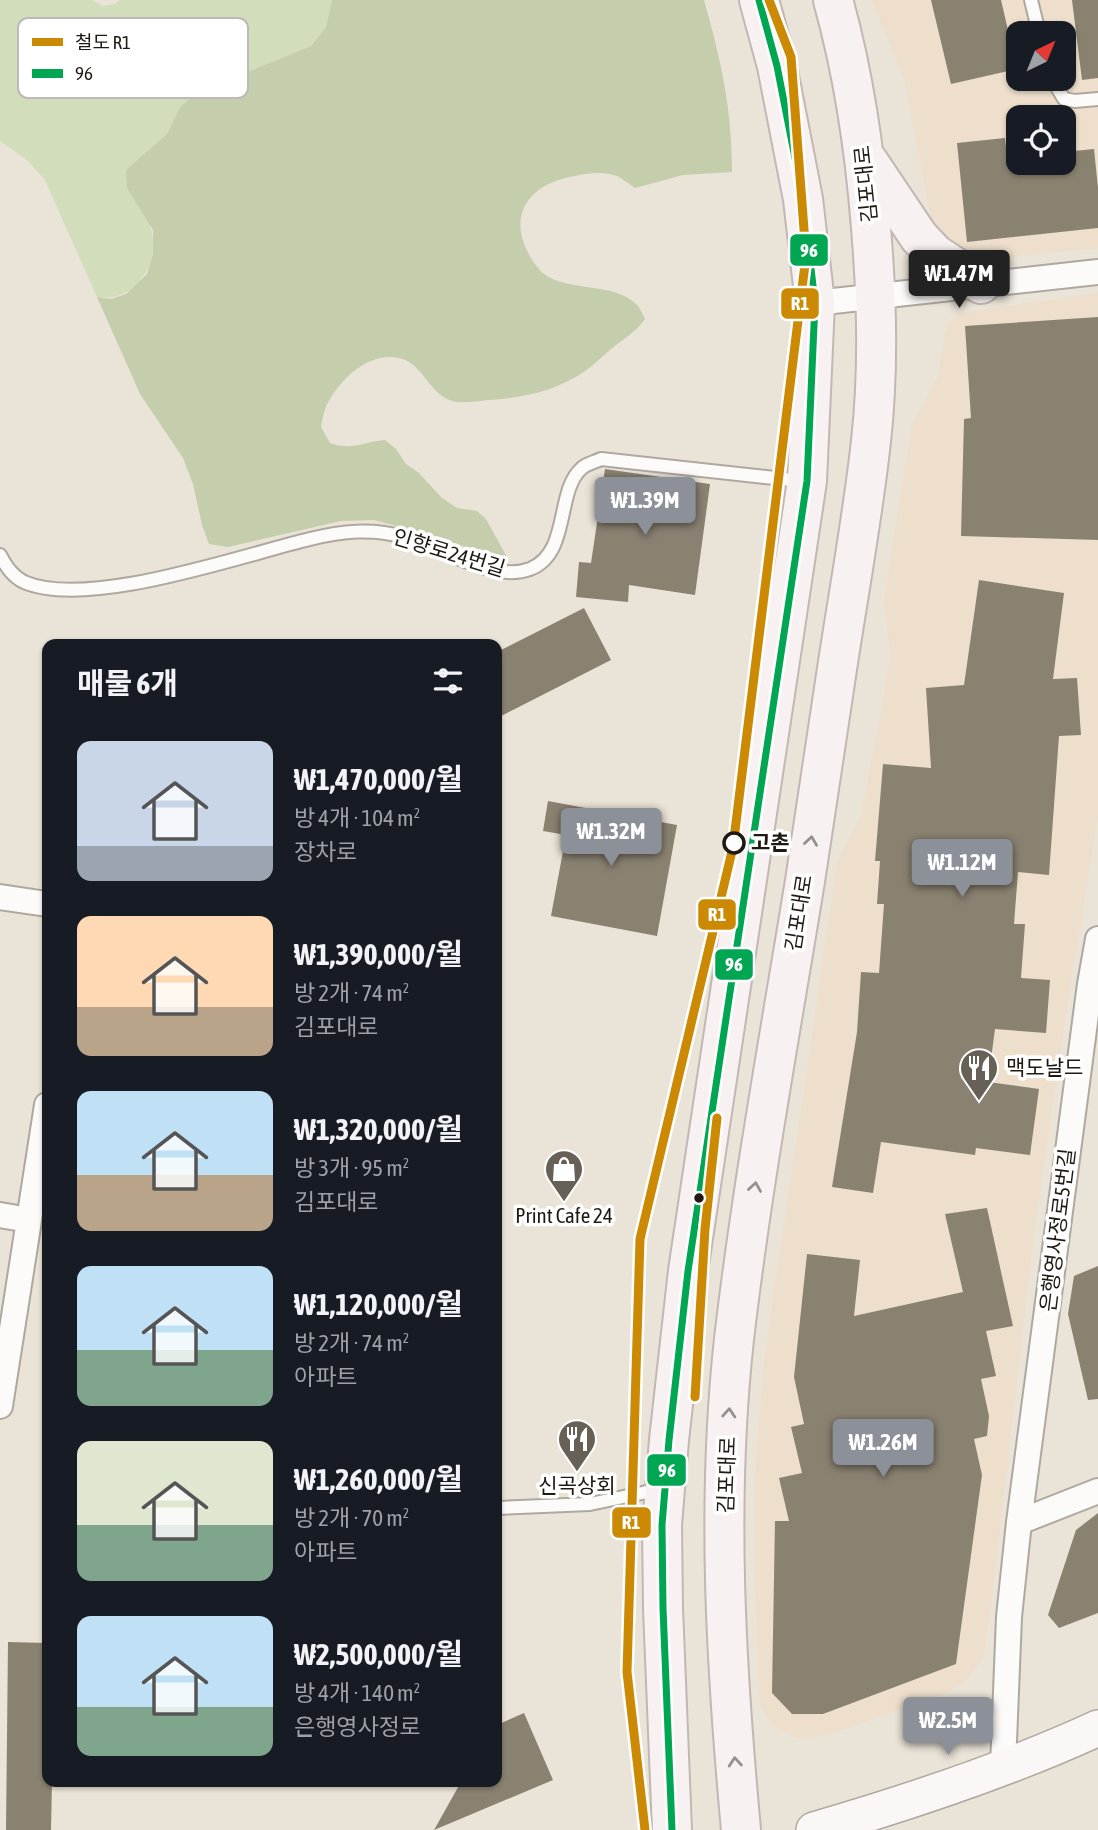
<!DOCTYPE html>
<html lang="ko">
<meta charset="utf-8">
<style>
body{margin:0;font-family:"Asap Condensed","Noto Sans KR",sans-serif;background:#20242c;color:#f1f3f6;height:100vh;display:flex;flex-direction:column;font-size:26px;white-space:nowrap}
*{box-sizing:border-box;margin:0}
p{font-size:23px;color:#9ea1a6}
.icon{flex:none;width:38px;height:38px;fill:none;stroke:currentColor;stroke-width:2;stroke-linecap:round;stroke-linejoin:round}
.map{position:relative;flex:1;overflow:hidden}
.drawer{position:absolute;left:42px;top:639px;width:460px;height:1148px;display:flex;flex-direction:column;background:#171b24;border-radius:14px;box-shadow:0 2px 5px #0004}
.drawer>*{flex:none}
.needle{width:46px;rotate:43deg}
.buttons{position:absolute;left:1006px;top:21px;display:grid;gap:14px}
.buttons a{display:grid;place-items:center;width:70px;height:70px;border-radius:14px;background:#171b24;box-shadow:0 2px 5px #0004;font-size:35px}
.price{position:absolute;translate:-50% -60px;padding:0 16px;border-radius:7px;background:#8c9099;color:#fff;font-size:23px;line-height:46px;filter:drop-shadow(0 2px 4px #0008)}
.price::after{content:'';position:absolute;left:50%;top:42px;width:21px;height:16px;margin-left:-10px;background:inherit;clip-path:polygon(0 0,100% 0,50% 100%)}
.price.active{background:#222;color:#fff}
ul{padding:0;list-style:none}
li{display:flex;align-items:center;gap:21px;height:175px;padding:0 35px}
li span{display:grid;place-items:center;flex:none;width:196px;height:140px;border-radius:14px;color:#555}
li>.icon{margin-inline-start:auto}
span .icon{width:84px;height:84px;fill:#fffc;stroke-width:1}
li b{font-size:30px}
h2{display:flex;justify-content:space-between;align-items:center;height:84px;padding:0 35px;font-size:30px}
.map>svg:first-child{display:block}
</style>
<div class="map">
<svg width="1098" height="1830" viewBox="0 0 1098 1830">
<rect width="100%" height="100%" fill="#eae3d7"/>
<!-- built -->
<path fill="#eddfcb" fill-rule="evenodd" d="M872,0H1098V248L968,261L933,229L905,82ZM1018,33H1064V79H1018ZM1018,117H1064V163H1018Z
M1098,293V816L1067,1007L1034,1231L992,1598L983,1657L974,1671L962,1684L943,1694L835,1732L811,1738L796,1737L780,1730L768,1719L760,1704L755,1580V1478L764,1361L838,859L861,816L891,658L884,600L912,425L938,376L945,332L951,320L960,313Z"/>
<!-- green -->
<path fill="#d2ddbb" d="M0,0H92L103,6L115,4L119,0H332L326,27L311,46L198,92L180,107L167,134L127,170C143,207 172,250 136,284C124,296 114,299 97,297L45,180L27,160L0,141Z"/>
<!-- forest -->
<path fill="#c4ceac" d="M332,0H704C721,61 732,108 732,172L683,175L635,188C629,184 623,179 617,176C604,171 587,173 575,176C521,185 504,224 538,268C558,294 614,280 637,305C640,308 643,315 645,319C635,333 623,339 610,350C601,357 594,365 585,371C557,391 522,398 489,400C479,401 466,403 456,402C430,397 425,367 403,359C372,349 342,377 329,401C324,408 323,418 321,427L330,443C352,451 362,442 385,440L396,449L406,464L419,473L441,497L457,508L477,511L486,519L507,557L471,549L434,536L374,520L341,521L228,547L209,544L202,525L193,484L183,458L140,394L97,297L111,299L126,294L147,274L153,254V230L127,188L126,170L167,134L180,107L198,92L311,46L326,27Z"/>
<!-- building -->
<path fill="#8a8271" d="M931,0H1001L1017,69L951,84Z
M1072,0H1098V78L1082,80Z
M1005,138L1007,158L1018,157V163H1064V152L1094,149L1098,188V228L967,242L957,143Z
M1098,317V540L961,536L964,419L971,418L965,326Z
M605,469L710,484L695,595L629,585L628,602L576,597L579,562L591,563Z
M979,580L1064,593L1053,679L1077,678L1081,735L1059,736L1049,875L1018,872L1014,924H1025L1021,978L1050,980L1046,1033L995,1029L988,1082L1039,1089L1030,1155L976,1148L975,1155L881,1142L873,1193L832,1187L857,1032L861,972L879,973L884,904H877L880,861H875L883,764L931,768L926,688L964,685Z
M584,608L611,660L497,718V652Z
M548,801L677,825L657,936L551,916L566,835L543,831Z
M987,1208L1013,1326L986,1331L996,1376L981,1379L989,1416L987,1436L974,1439L982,1475L956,1664L823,1714H792L772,1693L775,1521H789L779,1478L802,1473L791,1427L804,1424L794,1377L807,1254L860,1260L854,1316L963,1292L945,1214Z
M1098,1266V1399L1088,1400L1068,1314L1074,1276Z
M1098,1513V1613L1059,1628L1048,1615L1076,1530Z
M8,1642L47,1643V1782H52L51,1830H6Z
M524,1713L553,1780L434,1830L461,1782H497V1725Z"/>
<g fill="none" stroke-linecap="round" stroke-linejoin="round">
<defs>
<path id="lane" d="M1031,0L1039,33
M1052,79L1064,99L1075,101L1098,99
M0,555C6,566 12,576 24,582C88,610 242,555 310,539C342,531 372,528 404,537C441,547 493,583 530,569C571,553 555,491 582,468C586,464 595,462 601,459L802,481
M497,1508L590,1504L661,1489"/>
<path id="street" d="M815,303L1098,272
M0,897L47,904
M0,1215L29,1220
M0,1406L47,1105
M1019,1522L1098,1491
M1003,1766L1009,1617L1019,1522L1090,984L1098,939"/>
<path id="secondary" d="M814,1830C910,1802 1007,1770 1098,1728"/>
<path id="primary" d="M868,161L919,237L935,254L981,284
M672,1830L663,1608L662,1525L669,1440L688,1271L807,481L815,303L803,199L777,66L759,0
M741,1830C726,1667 716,1503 734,1339C752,1186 780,1034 805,881C815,817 824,753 834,689C846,606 862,524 871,441C879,370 877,299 871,228C865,151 854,75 833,0"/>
</defs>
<!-- lane casing -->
<use href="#lane" stroke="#aea89f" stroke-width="16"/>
<!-- street casing -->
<use href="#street" stroke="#aea89f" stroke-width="28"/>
<!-- secondary casing -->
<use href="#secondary" stroke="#aea89f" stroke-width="38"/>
<!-- primary casing -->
<use href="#primary" stroke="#c2b7b3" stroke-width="42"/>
<!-- lane -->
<use href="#lane" stroke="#fcfbf9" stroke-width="12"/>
<!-- street -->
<use href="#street" stroke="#fcfbf9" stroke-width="24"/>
<!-- secondary -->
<use href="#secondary" stroke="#faf7f6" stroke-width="35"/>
<!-- primary -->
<use href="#primary" stroke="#f7f2f1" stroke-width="38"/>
<defs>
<path id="bus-1" d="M672,1830L663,1608L662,1525L669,1440L688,1271L807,481L815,303L803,199L777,66L759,0"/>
</defs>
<!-- bus-1 casing -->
<use href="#bus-1" stroke="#fff" stroke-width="12"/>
<!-- bus-1 -->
<use href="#bus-1" stroke="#00a651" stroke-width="7"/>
<defs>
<path id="rail-1" d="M695,1397L705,1229L717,1118
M645,1830L627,1672L640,1239L733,847L806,256L791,57L769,0"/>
</defs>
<!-- rail-1 casing -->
<use href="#rail-1" stroke="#fff" stroke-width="14"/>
<!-- rail-1 -->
<use href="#rail-1" stroke="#cc8a04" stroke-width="9"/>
</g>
<!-- one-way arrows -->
<defs><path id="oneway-chevron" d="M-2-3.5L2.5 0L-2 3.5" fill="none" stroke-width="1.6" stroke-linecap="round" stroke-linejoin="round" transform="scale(1.75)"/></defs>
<g stroke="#96908d">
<use href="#oneway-chevron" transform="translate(811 841) rotate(-82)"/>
<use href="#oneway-chevron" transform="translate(755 1187) rotate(-81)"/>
<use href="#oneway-chevron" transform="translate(729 1413) rotate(-86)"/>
<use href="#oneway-chevron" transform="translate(735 1762) rotate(-95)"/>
</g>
<!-- icons -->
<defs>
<symbol id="restaurant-pin" viewBox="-11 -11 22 30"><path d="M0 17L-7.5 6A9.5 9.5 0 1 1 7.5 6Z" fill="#666057" stroke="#fff"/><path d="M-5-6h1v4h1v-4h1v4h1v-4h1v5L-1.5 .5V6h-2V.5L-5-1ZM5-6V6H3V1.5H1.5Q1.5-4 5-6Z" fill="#fff"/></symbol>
<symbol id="shop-pin" viewBox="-11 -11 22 30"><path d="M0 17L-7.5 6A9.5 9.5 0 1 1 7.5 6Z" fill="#666057" stroke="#fff"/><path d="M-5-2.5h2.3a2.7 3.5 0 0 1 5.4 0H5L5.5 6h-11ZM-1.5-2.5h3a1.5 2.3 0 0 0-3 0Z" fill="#fff"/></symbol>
</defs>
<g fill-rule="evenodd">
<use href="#restaurant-pin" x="957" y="1046" width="44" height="60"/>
<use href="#shop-pin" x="542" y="1147" width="44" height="60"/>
<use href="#restaurant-pin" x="555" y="1417" width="44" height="60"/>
</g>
<!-- markers -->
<circle fill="#fff" stroke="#1f1912" stroke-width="3.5" cx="734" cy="843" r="10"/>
<circle fill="#1f1912" stroke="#fff" stroke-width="2.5" cx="699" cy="1198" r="6"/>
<g text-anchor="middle" stroke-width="7" stroke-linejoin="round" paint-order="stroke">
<!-- street labels -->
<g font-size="21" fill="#1f1912" stroke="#fff">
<text transform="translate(866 184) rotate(-96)" y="7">김포대로</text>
<text transform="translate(449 553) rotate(17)" y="7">인향로24번길</text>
<text transform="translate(799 913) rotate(-81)" y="7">김포대로</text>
<text transform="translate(1058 1230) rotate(-83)" y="7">은행영사정로5번길</text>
<text transform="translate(727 1475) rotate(-88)" y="7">김포대로</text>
</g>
<!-- stop labels -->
<g font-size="21" font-weight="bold" fill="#1f1912" stroke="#fff" text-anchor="start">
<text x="751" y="850">고촌</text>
</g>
<!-- poi labels -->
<g font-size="21" fill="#1f1912" stroke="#fff">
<text x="1006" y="1075" text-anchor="start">맥도날드</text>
<text x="564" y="1223">Print Cafe 24</text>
<text x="577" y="1493">신곡상회</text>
</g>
</g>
<!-- legend -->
<rect x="18" y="18" width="230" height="80" rx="10" fill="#fff" stroke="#bcbab8" stroke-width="2"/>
<rect x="32" y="38" width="31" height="8" fill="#cc8a04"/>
<rect x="32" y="69" width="31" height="9" fill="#00a651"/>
<g font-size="19" fill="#1f1912">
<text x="75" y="49">철도 R1</text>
<text x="75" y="80">96</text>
</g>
<g stroke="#fff" stroke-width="2.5">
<rect x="789" y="233" width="40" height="34" rx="7" fill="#00a651"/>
<rect x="780" y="287" width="40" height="33" rx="7" fill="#cc8a04"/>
<rect x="697" y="898" width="40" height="33" rx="7" fill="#cc8a04"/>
<rect x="714" y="948" width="40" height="33" rx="7" fill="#00a651"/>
<rect x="646" y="1453" width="41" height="34" rx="7" fill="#00a651"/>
<rect x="611" y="1506" width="41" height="33" rx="7" fill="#cc8a04"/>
</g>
<g font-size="19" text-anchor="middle" font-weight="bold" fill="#fff">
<text x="809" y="257">96</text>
<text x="800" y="310">R1</text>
<text x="717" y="921">R1</text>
<text x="734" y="971">96</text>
<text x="667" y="1477">96</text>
<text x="631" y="1529">R1</text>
</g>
</svg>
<div class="buttons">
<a><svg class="needle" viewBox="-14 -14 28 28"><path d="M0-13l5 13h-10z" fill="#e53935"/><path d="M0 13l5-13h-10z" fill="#9ea1a6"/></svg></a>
<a><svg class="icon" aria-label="locate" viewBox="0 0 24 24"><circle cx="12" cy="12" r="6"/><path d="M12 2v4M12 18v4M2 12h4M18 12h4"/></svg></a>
</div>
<b class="price active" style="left:959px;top:310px">₩1.47M</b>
<b class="price" style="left:645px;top:537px">₩1.39M</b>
<b class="price" style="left:611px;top:868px">₩1.32M</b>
<b class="price" style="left:962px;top:899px">₩1.12M</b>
<b class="price" style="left:883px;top:1479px">₩1.26M</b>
<b class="price" style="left:948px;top:1757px">₩2.5M</b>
<section class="drawer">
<h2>매물 6개<svg class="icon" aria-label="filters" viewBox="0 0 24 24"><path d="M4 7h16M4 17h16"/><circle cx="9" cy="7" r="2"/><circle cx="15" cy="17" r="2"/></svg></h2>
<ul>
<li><span style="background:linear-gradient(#c9d6e8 75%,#9aa5b1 0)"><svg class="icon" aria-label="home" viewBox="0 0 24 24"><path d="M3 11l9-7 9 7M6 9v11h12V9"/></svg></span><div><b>₩1,470,000/월</b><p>방 4개 · 104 m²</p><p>장차로</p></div></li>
<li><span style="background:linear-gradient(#ffd9b3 65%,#b9a48a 0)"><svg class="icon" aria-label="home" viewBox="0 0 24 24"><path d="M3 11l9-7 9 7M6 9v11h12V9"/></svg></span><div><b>₩1,390,000/월</b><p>방 2개 · 74 m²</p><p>김포대로</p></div></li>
<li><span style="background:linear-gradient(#bfe0f5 60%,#b9a48a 0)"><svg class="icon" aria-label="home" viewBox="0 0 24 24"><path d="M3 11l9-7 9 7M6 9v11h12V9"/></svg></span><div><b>₩1,320,000/월</b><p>방 3개 · 95 m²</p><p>김포대로</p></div></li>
<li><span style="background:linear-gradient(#bfe0f5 60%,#7fa58c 0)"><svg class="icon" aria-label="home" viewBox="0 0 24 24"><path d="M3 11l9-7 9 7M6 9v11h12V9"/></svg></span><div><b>₩1,120,000/월</b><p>방 2개 · 74 m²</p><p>아파트</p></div></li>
<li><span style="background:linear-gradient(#dfe7d0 60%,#7fa58c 0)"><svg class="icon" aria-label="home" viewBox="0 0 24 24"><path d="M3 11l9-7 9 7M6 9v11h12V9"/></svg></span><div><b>₩1,260,000/월</b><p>방 2개 · 70 m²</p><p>아파트</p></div></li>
<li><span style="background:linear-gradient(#bfe0f5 65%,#7fa58c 0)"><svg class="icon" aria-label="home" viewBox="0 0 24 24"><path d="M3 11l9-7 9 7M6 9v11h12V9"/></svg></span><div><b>₩2,500,000/월</b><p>방 4개 · 140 m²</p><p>은행영사정로</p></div></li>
</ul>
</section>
</div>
